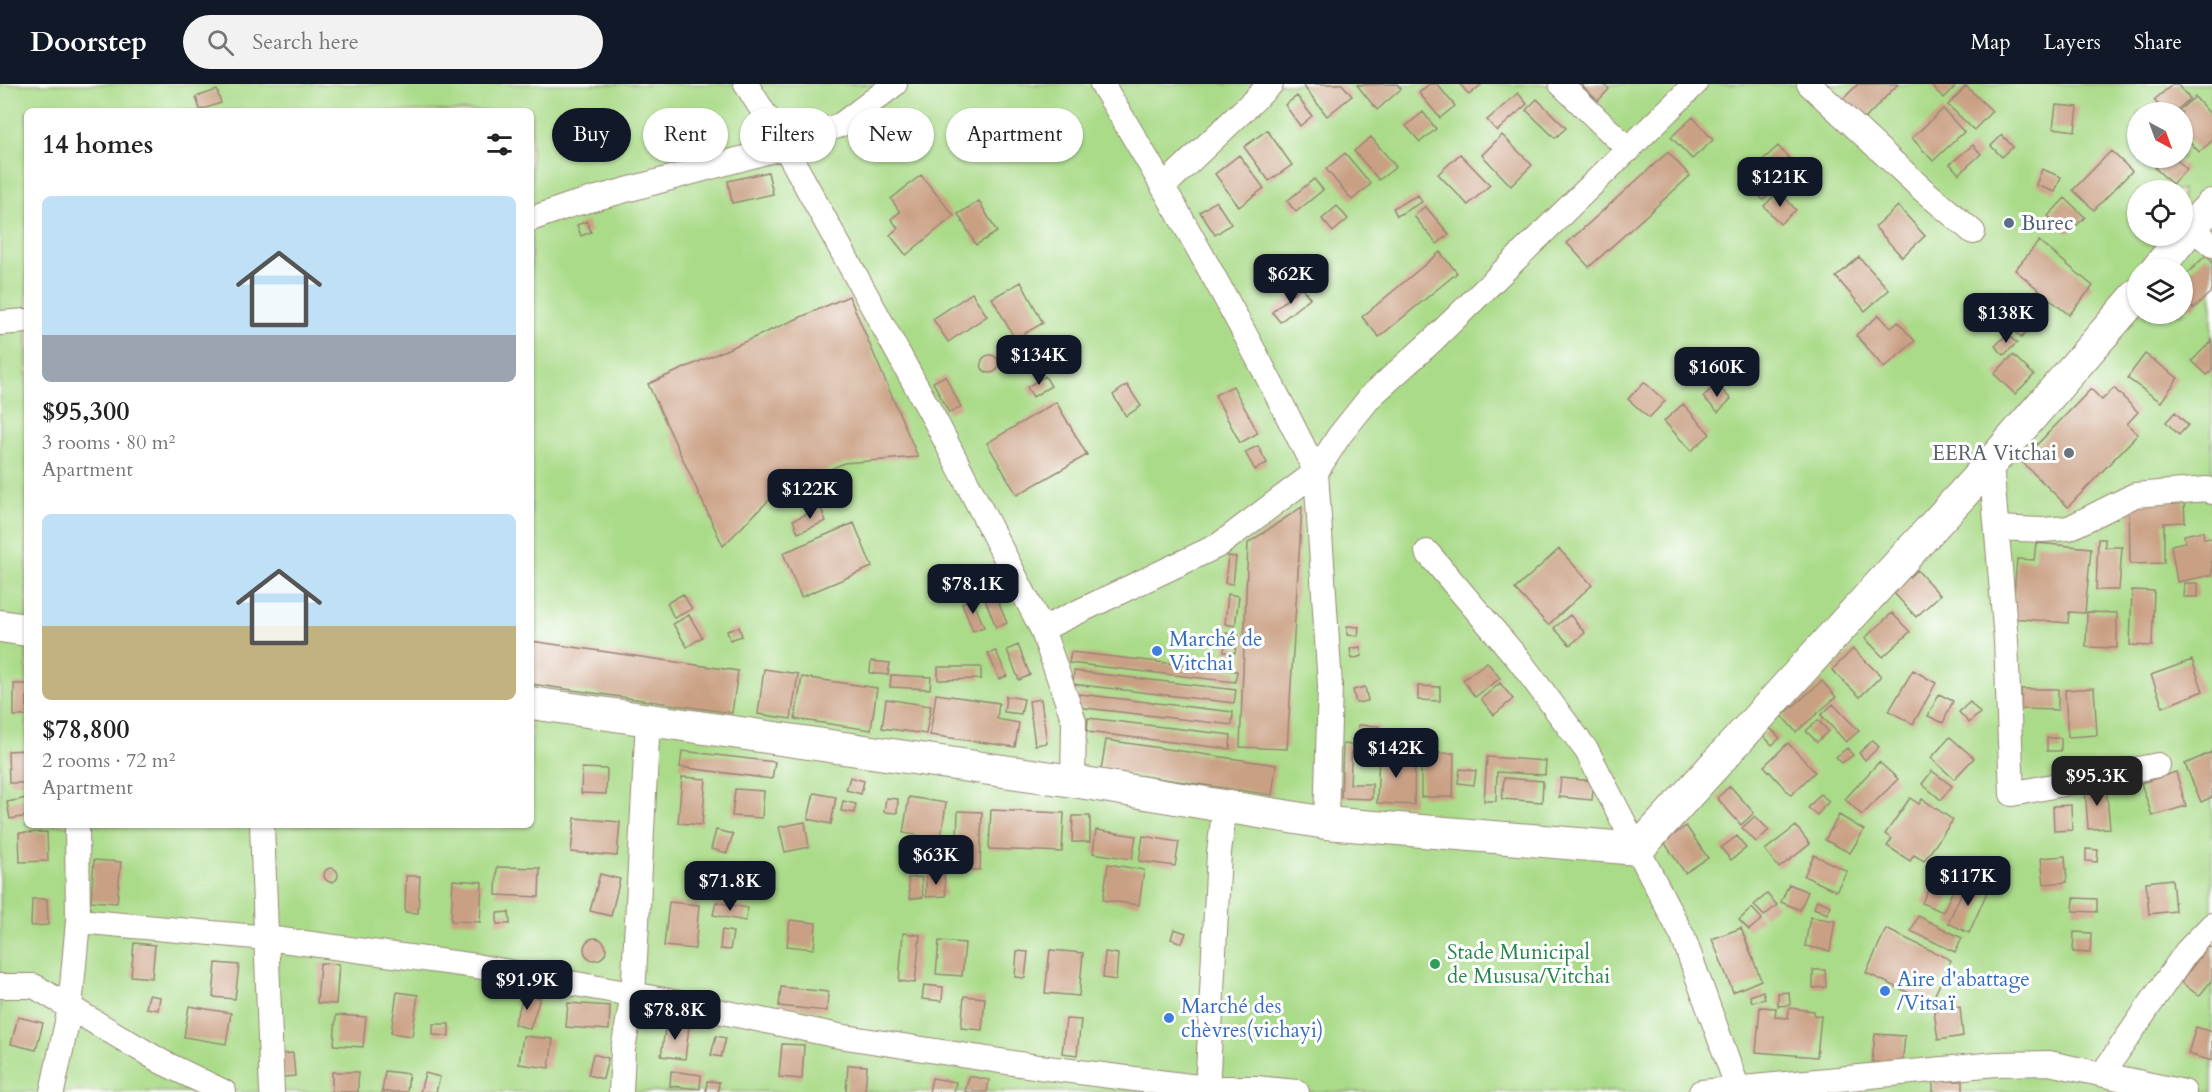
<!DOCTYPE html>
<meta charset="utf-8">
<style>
body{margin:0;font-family:Cardo,serif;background:#f2f2f2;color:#222;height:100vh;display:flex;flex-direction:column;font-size:22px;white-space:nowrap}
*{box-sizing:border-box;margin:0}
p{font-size:20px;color:#767676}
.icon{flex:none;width:33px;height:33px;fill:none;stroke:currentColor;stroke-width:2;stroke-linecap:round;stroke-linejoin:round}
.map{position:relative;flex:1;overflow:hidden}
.side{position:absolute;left:24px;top:24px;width:510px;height:720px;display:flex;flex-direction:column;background:#fff;border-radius:9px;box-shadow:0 2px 4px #0004}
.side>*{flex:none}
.hud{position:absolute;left:552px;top:24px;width:570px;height:54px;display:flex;gap:12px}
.needle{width:39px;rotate:139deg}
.controls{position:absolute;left:2127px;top:18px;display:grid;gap:12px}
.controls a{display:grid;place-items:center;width:66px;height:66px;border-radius:50%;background:#fff;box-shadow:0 2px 4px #0004;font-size:30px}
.price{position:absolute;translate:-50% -51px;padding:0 14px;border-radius:12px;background:#111827;color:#fff;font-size:20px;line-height:39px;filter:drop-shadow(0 2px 3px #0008)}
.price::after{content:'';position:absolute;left:50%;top:36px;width:18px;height:14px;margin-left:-9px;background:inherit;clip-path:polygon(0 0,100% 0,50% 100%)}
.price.current{background:#222;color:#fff}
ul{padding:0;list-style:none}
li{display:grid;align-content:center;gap:12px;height:318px;padding:0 18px}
li span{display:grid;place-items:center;height:186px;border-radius:9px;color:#555}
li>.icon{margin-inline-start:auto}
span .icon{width:108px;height:108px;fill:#fffc;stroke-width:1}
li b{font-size:26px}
h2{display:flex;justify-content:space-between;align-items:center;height:72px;padding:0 18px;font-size:26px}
.pill{padding:0 21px;border-radius:27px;background:#fff;box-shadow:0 2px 4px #0004;font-size:21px;line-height:54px}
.pill.current{background:#111827;color:#fff}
header{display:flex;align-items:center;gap:36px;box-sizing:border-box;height:84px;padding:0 30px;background:#111827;color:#fff}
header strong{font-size:28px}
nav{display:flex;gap:33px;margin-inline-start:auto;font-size:21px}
.search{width:420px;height:54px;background:#f2f2f2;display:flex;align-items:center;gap:15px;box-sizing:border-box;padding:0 21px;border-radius:33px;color:#767676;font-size:22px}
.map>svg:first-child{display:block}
</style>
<header>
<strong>Doorstep</strong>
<div class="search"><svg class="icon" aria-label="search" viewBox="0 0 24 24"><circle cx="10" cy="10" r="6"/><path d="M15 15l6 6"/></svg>Search here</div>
<nav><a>Map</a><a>Layers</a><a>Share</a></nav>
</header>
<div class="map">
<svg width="2212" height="1008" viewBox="0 0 2212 1008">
<rect width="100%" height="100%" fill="#fff"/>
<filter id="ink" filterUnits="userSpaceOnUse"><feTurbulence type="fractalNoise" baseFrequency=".0167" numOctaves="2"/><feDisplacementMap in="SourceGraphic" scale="12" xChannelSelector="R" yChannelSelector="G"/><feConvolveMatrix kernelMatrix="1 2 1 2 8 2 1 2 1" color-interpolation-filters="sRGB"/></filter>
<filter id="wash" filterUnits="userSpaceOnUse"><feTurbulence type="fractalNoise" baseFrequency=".008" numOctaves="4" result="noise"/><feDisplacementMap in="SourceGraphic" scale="24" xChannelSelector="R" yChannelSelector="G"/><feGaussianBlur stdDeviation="1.35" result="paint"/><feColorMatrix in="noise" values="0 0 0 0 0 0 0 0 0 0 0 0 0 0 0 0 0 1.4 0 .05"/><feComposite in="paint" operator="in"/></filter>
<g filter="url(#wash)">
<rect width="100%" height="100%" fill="#f4e4cb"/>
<!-- green -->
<path fill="#aadb89" stroke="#728254" stroke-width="1.5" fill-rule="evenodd" d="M0,0H2212V1008H0ZM27,27H531V741H27ZM2138,28H2182V74H2138ZM2138,106H2182V152H2138ZM2138,184H2182V230H2138Z"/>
<g id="blocks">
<!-- building -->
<path fill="#caa084" d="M1302,0H1342L1352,12L1327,32Z
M1397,0L1401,5L1377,26L1357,1Z
M1429,0H1437L1455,22L1440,34L1419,9Z
M1460,0H1482L1469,11Z
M1583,0H1603L1609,5L1598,17L1583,3Z
M1858,0H1898L1863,37L1841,17Z
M1929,0H1958L1944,14Z
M2173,0H2177L2190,15L2174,28H2165L2154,16Z
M1966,2L1992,27L1974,46L1948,21Z
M217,6L221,19L200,26L196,13Z
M1518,9L1527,20L1497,47L1487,36Z
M1297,12L1312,32L1300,42L1285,21Z
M2195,13L2212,32V57L2199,68L2182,49V28H2177Z
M1537,15L1566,44L1555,54L1526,26Z
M2056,21L2078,23L2075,47L2053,44Z
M1943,25L1964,48L1933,77L1912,54Z
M1423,28L1436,45L1420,58L1406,42Z
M1693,33L1713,56L1692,75L1671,53Z
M1267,46L1292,81L1269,97L1244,63Z
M1502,51L1532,81L1511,102L1482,71Z
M2002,51L2013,63L2002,73L1991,62Z
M1371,53L1396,83L1379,96L1354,67Z
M1973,61L1981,70L1959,90L1950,80Z
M1778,62L1798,84L1763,116L1743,94Z
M2111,67L2132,87L2094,126L2073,106Z
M1668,68L1690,92L1589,183L1567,159Z
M1345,69L1371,100L1352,116L1326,85Z
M1460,70L1490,101L1468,121L1438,90Z
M1239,71L1264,104L1239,123L1215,90Z
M2166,74H2175L2187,85L2172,100L2155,84Z
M2042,85L2061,93L2055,108L2036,101Z
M768,88L773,110L732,119L728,97Z
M921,91L954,132L906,171L890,151L898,144L891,135L900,128L891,115Z
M1314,95L1323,106L1296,128L1287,117Z
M1779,107L1796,126L1780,140L1764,122Z
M1418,111L1422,118L1397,132L1393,124Z
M2065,114L2085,133L2068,150L2048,132Z
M979,117L997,148L976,161L958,130Z
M1216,117L1231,140L1215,151L1200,128Z
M1337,122L1348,135L1333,148L1322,135Z
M1425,122L1449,150L1437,160L1414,132Z
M1898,122L1925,152L1902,173L1875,143Z
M587,137L591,148L581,152L577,141Z
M2039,157L2093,202L2069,231L2015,186Z
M1440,168L1457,189L1379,253L1362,233Z
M2206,171L2212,177V207L2193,225L2182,214V195Z
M1859,173L1889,206L1865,227L1836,193Z
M1021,198L1043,239L1015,255L992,214Z
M1301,203L1310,214L1280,238L1272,228Z
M972,209L987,232L948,258L933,235Z
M849,212L918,373L844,379L775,410L723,462L648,300Z
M2027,230L2036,239L2021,254L2013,245Z
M1879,231L1891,244L1898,238L1915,257L1884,284L1856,251Z
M2007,250L2017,259L2004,271L1995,262Z
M2212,256V287L2207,291L2192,277Z
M2145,270L2178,294L2161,318L2127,294Z
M981 280a9 9 0 1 1 18 0a9 9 0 1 1-18 0Z
M2013,271L2034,291L2015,310L1994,290Z
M945,292L961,323L949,329L933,298Z
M1045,292L1051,302L1033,313L1027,303Z
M1644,298L1665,317L1649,334L1628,315Z
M1716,300L1731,315L1718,328L1703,313Z
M1127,301L1141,322L1126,332L1113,311Z
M1233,302L1258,349L1240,359L1215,311Z
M2114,304L2138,328L2127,340L2138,350L2068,423L2021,377L2091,305L2102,316Z
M1056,318L1087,371L1017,411L987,359Z
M1683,320L1710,350L1691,367L1664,337Z
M2175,328L2188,341L2179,351L2166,338Z
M1258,362L1267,379L1255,386L1245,368Z
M2129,417H2184L2185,438L2164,439V479L2130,480Z
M1302,423L1287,665L1240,663L1248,459Z
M821,424L826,437L798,449L793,436Z
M854,439L872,483L801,513L783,469Z
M2203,447L2204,455L2212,454V491L2177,498L2171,461L2185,458L2184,451Z
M2098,455H2105V463H2122L2119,506H2096Z
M2036,459L2091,464L2085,529L2069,528L2068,539L2012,534L2017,475L2034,476Z
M1559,465L1592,501L1548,541L1515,505Z
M1228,472L1236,473L1233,500L1225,499Z
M1917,486L1940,511L1916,533L1893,508Z
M2184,499H2198V513H2183Z
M991,500L1007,539L996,543L981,505Z
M2132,506L2154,507L2152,562L2130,561Z
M683,510L692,525L674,534L667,519Z
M1228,510L1239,512L1235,542L1225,540Z
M972,514L984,543L973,547L962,519Z
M2087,528L2117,529V564L2086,563Z
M1892,529L1910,548L1883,573L1865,554Z
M689,531L702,553L687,563L673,540Z
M1570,531L1585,549L1570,561L1554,544Z
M1347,542L1359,543L1358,552L1347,551Z
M739,543L742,552L730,556L727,547Z
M1226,549L1238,550L1235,569L1224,568Z
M531,557L738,587L732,629L531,600Z
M1018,561L1030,591L1019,596L1007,566Z
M1360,563L1362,572L1352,575L1350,565Z
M1853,565L1881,592L1860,613L1832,586Z
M996,567L1007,592L999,595L988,569Z
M1071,568L1237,587L1235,598L1069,579Z
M2192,576L2203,607L2163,623L2151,591Z
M871,577L890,579L888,591L870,589Z
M1487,578L1500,594L1475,613L1463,596Z
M938,583H981V595L938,596Z
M764,585L798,590L791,635L758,630Z
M1913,586L1936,599L1913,640L1889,627Z
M1074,587L1236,606L1234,619L1073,600Z
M891,591L931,593L930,605L890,603Z
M802,593L877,604L871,646L795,635Z
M1822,597L1836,613L1796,648L1782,632Z
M1500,599L1513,615L1494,631L1481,615Z
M14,600H27V632H14Z
M1418,602L1440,603V617L1418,616Z
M1365,603L1368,617L1356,619L1353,606Z
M2094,604L2097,651L2068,653L2065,606Z
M2021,605H2058V626L2021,625Z
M936,610L999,619L997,635L1019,639L1015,663L930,651Z
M1079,610L1233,628L1232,641L1077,623Z
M1939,610L1953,617L1943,639L1928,632Z
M1006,612L1024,615L1021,630L1004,628Z
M886,615L931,622L926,650L882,644Z
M1041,615L1047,659L1035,661L1029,617Z
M1970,618L1980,629L1969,639L1959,628Z
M1833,620L1859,647L1846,658L1821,631Z
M1088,634L1231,651L1230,665L1087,648Z
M1818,636L1828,647L1817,658L1806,647Z
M1358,641L1379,642V652H1357Z
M1770,644L1780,654L1772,661L1763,651Z
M1950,653L1974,674L1954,695L1931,674Z
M2047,654H2061V667H2047Z
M1106,656L1276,681L1272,711L1101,686Z
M1873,656L1879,663L1865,676L1859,669Z
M1788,659L1815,688L1791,711L1764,682Z
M1343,660L1352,661L1350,700H1372V715L1341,714Z
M1847,664L1853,671L1842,679L1836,673Z
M27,666V699H9L8,667Z
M682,667L775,678L772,695L680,683Z
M2212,668V713L2201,718L2185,680Z
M1454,669L1453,713H1421V670Z
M1379,670L1415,671L1414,721L1377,719Z
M1487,673L1546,677L1545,691L1497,688L1496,717H1484Z
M1879,678L1898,695L1862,731L1845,715Z
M582,684L607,685L606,710L581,709Z
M1460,685L1476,687L1474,701L1458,699Z
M1932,687L1952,702L1941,716L1922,700Z
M2176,688L2186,722L2152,732L2141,699Z
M682,693L706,695L702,741L678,739Z
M850,693L864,697L861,710L846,706Z
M1504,694L1543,697L1542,718L1502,715Z
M1561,694L1594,697L1592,716L1559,713Z
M2106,701L2110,744L2088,745L2085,703Z
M1730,702L1754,729L1741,741L1717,714Z
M735,705L764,707L762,734L732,732Z
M814,709L836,713L831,740L808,735Z
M1820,710L1829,717L1817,731L1808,724Z
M909,713L946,719L941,755L903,749Z
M27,714V732L10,735L7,718Z
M886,714L898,715L897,729L884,728Z
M1910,714L1919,720L1922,715L1953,736L1924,777L1914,771L1910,777L1887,762L1892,755L1885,750Z
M843,717L856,720L854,729L841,727Z
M2071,721L2072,746L2054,747L2053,722Z
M991,726L1064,729L1062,768L989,765Z
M958,727L982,728L980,786L963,785L964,756L957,755Z
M1839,731L1864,746L1850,769L1825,756Z
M1073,732H1090V758H1072Z
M1755,732L1769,746L1756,758L1742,744Z
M575,734L620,738L617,772L571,768Z
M805,738L809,763L785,768L779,743Z
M1686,742L1708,774L1685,789L1664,758Z
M1796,742L1810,760L1779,784L1765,766Z
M716,746L733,750L727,769L711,765Z
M1096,746L1136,752L1132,775L1093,769Z
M47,748L48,777L20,778L19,749Z
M1143,752L1179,758L1175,782L1139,777Z
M1737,752L1746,764L1731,776L1721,764Z
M2086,765L2098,766L2097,778L2086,777Z
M1814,771L1847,787L1836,807L1804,792Z
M2065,772L2067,798L2044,800L2041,774Z
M94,776L121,778L117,819L91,817Z
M1108,780L1144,786L1139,821L1103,816Z
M497,783L540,784L539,813L496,811Z
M324 791a7 7 0 1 1 14 0a7 7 0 1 1-14 0Z
M1937,786L1958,795L1943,828L1922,819Z
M600,790L620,795L611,832L590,827Z
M944,790L946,812L926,813V791Z
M406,792H420L418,829L405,828Z
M921,793L923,813L910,815L908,794Z
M2172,795L2175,827L2149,830L2146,798Z
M453,796L482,798L480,838L451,837Z
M1967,797L1988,806L1969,849L1948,839Z
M1789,800L1808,808L1800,826L1781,818Z
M1767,810L1777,821L1764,832L1754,821Z
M2074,814L2097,815V828L2073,827Z
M32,815H47L48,841L31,842Z
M1817,816L1831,822L1827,830L1814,824Z
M669,818L699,821L695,865L664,862Z
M716,818L748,824L745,837L713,831Z
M1752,824L1762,835L1749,846L1739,836Z
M509,828L510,840H497V829Z
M1918,832L1962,854L1955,868L1911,847Z
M1810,833L1835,837L1830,867L1805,862Z
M790,836L816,839L814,865L787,862Z
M1741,844L1761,896L1733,908L1712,855Z
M1174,845L1186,849L1182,859L1171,855Z
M1886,845L1951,876L1931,919L1866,889Z
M722,846L733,848L730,866L720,865Z
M2074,848L2091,849L2090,869L2073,868Z
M903,849L920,851L915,899L899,897Z
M584 865a11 11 0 1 1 22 0a11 11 0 1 1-22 0Z
M939,857L965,859L962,892L936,890Z
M134,859L155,861L152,894L131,892Z
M2208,862L2212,865V896L2199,912L2181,898Z
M1050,866L1083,869L1079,912L1045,909Z
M1017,867L1028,868L1025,894L1015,893Z
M1105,868L1118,870L1116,896L1103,894Z
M216,879L239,881L235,915L213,913Z
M320,879L339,880L336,920L317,919Z
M1813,886H1825L1826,903L1813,904Z
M924,901L943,903L942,917L922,915Z
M781,903L828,908L827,927L779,922Z
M1763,907L1765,915L1752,918L1750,912Z
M397,908L418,911L412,952L391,949Z
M525,908L540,914L530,945L514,940Z
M1789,908L1790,921L1778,922V909Z
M149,911L160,913L158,926L146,924Z
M964,912L985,914L982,946L961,944Z
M568,919L610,922L609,946L566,943Z
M189,922L231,929L226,960L184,953Z
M1760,923L1776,924L1775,933L1788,934L1789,924L1814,927V931L1821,932L1817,973L1756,968Z
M1960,923L1963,952L1938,956L1934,927Z
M336,931L366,933L363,963L334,961Z
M18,933L43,939L36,966L11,960Z
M1066,935L1081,936L1077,971L1062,969Z
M666,939L689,942L685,975L661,972Z
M433,940H449V952L433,951Z
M2196,943L2212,948V977L2188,970Z
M1875,950L1905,952L1902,981L1872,978Z
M523,952L553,955L549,984L519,980Z
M716,952L726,954L721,973L711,971Z
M782,960L804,961L802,995L779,993Z
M293,969L295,992L283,993L282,970Z
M593,970L608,974L603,995L588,991Z
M848,981L867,982L865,1008H846Z
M385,987L409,990L407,1008H382Z
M671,987L701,991L700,1005L670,1002Z
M332,988H358V1008H332Z
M425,989L440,993L436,1008H420Z
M969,992L989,996L987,1008H965Z
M932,994L956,998L954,1008H929Z
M707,997L719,998L718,1008H706Z
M1933,997H1963V1008H1933Z"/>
</g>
</g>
<g filter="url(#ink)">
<use href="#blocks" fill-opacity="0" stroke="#988774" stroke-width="1.5"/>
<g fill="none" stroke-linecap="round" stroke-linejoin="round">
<defs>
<path id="minor" d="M746,0L785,63L937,340L1042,545L1074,637L1073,697
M1561,0L1629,66
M1809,0L1922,105L1973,148
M1164,102L1271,0
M531,135L571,121L785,63L842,40L895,0
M2191,143L2212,161
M0,239L27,237
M1991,379L2006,556L2012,710L2158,681
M1998,444L2042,446L2069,444L2135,411L2207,405L2212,408
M1427,468L1519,576L1587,667L1683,853L1738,1005
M1042,545L1219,461L1316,388C1250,255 1179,126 1102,0
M1326,739L1330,602L1316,388L1339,352L1371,312L1433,256L1695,0
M262,741L272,1008
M78,837L267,854L476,882L659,915L839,952L1039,983L1206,1004H1256L1297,1008
M0,902H34L162,978L224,1008
M2103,989L2186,868L2212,841
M52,1008L70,924L78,837L77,741
M621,1008L623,965L633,911L648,636
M1207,1008L1219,768L1225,721
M1701,1008L1996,980L2049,979L2184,1008"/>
<path id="tertiary" d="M2158,184L2191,143L2212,121
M0,542L27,546
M531,619L1073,697L1326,739L1638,765L1991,379L2138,210"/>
</defs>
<!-- minor casing -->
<use href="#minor" stroke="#988774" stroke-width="26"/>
<!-- tertiary casing -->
<use href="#tertiary" stroke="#988774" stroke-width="34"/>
<!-- minor -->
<use href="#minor" stroke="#fff" stroke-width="24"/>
<!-- tertiary -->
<use href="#tertiary" stroke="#fff" stroke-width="32"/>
</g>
</g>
<!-- markers -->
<circle fill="#5c6f8a" stroke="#fff" stroke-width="2" cx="2009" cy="139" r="6"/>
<circle fill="#6b7280" stroke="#fff" stroke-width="2" cx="2069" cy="369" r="6"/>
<g fill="#3f7fe0" stroke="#fff" stroke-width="2">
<circle cx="1157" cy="567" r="6"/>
<circle cx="1885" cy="907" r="6"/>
<circle cx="1169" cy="934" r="6"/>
</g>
<circle fill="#2e9e5b" stroke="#fff" stroke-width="2" cx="1435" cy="880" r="6"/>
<g text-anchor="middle" stroke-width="6" stroke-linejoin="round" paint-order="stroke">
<!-- service labels -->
<g font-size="21" fill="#4e5e75" stroke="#fff" text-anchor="start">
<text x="2021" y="146">Burec</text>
</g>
<!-- worship labels -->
<g font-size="21" fill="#5b616d" stroke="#fff" text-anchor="end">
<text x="2057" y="376">EERA Vitchai</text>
</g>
<!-- shop labels -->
<g font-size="21" fill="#366cbe" stroke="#fff" text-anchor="start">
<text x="1169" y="562">Marché de<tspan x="1169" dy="24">Vitchai</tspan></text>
<text x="1897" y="902">Aire d'abattage<tspan x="1897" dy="24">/Vitsaï</tspan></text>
<text x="1181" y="929">Marché des<tspan x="1181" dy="24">chèvres(vichayi)</tspan></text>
</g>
<!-- leisure labels -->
<g font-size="21" fill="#27864d" stroke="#fff" text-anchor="start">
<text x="1447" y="875">Stade Municipal<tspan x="1447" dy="24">de Mususa/Vitchai</tspan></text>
</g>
</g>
</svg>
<div class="controls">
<a><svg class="needle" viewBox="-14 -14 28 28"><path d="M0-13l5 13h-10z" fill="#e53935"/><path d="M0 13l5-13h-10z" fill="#767676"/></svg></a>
<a><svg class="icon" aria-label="locate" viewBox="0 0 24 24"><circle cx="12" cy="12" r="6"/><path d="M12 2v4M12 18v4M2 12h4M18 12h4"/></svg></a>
<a><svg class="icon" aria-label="layers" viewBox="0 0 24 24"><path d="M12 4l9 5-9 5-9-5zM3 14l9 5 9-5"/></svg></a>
</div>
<b class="price" style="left:1780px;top:124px">$121K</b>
<b class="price" style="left:1291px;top:221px">$62K</b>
<b class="price" style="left:2006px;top:260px">$138K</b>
<b class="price" style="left:1039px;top:302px">$134K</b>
<b class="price" style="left:1717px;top:314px">$160K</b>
<b class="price" style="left:810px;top:436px">$122K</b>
<b class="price" style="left:973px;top:531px">$78.1K</b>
<b class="price" style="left:1396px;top:695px">$142K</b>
<b class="price current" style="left:2097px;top:723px">$95.3K</b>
<b class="price" style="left:936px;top:802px">$63K</b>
<b class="price" style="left:1968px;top:823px">$117K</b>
<b class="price" style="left:730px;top:828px">$71.8K</b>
<b class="price" style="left:527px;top:927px">$91.9K</b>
<b class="price" style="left:675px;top:957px">$78.8K</b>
<div class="hud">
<a class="pill current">Buy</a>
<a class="pill">Rent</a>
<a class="pill">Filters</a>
<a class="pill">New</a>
<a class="pill">Apartment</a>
</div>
<section class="side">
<h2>14 homes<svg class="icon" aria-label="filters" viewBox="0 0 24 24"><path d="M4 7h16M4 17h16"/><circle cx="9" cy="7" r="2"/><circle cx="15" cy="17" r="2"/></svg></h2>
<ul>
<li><span style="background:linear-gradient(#bfe0f5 75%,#9aa5b1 0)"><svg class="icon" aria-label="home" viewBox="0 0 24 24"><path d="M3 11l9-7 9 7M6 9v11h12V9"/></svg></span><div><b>$95,300</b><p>3 rooms · 80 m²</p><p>Apartment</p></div></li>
<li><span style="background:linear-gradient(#bfe0f5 60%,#c2b280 0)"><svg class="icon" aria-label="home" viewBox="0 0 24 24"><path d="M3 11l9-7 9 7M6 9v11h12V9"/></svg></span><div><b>$78,800</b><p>2 rooms · 72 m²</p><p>Apartment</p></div></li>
</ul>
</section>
</div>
